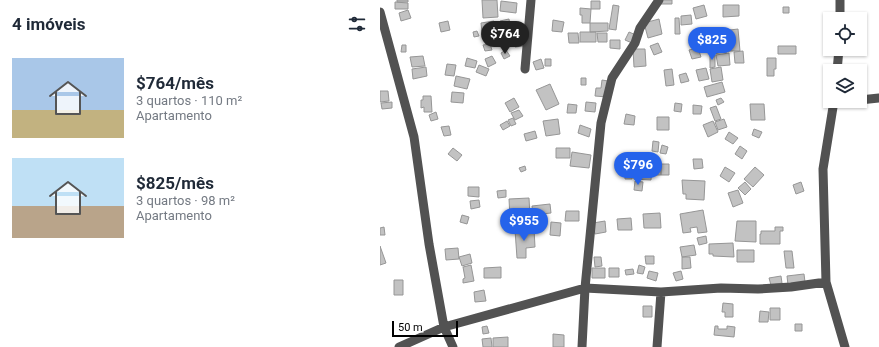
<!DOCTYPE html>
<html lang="pt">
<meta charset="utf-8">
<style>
body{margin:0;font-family:Roboto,sans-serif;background:#f6f6f7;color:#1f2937;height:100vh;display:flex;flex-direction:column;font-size:15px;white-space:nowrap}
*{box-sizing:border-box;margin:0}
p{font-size:13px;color:#747a83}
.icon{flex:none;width:22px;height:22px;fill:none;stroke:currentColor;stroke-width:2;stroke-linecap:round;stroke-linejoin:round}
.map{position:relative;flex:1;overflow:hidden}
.drawer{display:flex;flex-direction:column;background:#fff;width:380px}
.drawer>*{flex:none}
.tools{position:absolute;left:443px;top:12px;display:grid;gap:8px}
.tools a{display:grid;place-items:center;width:44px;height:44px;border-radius:0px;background:#fff;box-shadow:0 1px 3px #0004;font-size:20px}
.scale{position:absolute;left:12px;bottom:10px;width:66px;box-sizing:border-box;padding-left:4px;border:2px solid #000;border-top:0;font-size:11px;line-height:14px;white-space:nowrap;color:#000;-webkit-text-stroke:3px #fff;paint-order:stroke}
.price{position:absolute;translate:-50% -34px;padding:0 9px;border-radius:14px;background:#2563eb;color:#fff;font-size:13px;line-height:26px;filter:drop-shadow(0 1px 2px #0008)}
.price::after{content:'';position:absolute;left:50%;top:24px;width:12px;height:9px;margin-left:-6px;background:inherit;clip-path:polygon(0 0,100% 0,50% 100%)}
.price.on{background:#222;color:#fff}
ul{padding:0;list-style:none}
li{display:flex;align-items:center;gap:12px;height:100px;padding:0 12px}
li span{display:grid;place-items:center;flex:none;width:112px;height:80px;border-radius:0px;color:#555}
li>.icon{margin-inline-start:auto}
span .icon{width:48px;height:48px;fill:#fffc;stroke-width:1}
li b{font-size:17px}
h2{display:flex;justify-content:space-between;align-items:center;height:48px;padding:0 12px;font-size:17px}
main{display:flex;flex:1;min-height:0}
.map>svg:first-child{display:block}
</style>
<main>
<section class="drawer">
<h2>4 imóveis<svg class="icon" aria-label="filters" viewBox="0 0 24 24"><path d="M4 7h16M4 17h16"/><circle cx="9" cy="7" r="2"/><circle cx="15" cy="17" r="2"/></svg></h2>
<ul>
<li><span style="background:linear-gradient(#a9c7e8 65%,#c2b280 0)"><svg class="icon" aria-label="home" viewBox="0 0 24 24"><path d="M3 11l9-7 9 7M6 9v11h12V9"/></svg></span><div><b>$764/mês</b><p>3 quartos · 110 m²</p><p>Apartamento</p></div></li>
<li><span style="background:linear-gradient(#bfe0f5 60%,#b9a48a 0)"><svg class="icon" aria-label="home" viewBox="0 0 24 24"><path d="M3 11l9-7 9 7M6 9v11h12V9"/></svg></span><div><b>$825/mês</b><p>3 quartos · 98 m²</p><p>Apartamento</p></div></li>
</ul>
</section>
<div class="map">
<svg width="499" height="347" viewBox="0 0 499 347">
<rect width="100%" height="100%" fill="#fff"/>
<!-- building -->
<path fill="#c2c2c2" stroke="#969696" d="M17,0H28V2H17Z
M102,0H117L118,17L103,18Z
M281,0H292V4H281Z
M121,1L137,3L136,13L120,11Z
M211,1H220V9H211Z
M15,2L28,3V9H15Z
M233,5L239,6L236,30L229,29Z
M324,5L327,16L316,19L313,8Z
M343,5H359V16L343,17Z
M403,7H409V13H403Z
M200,8L211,9L210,23H202V15H200Z
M28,10L31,18L21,21L19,13Z
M311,15L312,24L301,25V16Z
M295,18H299L300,34H295Z
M129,19L133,45L124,46L120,21Z
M279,19L282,34L268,38L264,23Z
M173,20L184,22L182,32L172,31Z
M68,21L70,30L61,32L59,23Z
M114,21L115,32L102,33L101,23Z
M210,23H228V31L210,32Z
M358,29L360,51H348L347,34H350V30Z
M97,31L99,36L94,37L93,32Z
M200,32H216V42H200Z
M249,32L256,35L252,43L245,40Z
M116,33L118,40L111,42L109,35Z
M188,33H198L199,43H189Z
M217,33H227V42H218Z
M142,37L143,46L135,47L134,39Z
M230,40H240V49L230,48Z
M346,42L347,52L331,54L330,44Z
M278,43L282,52L274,55L270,46Z
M110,44L112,50L105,51L103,45Z
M22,45H26V52H21Z
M398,46H416V54H398Z
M318,48L321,57L312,59L309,50Z
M253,49H265L266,66L254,67Z
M126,50L130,56L124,59L121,53Z
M363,51L364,63H355L354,52Z
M349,53L350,65L338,66L336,55Z
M330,55H335V67L330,68Z
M43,56L45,66L32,67L30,57Z
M112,56L116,63L108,67L105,59Z
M87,58L97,61L95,68L85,66Z
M387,58H396V69H394V76H387Z
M161,59L164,68L156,70L153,62Z
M165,59H171V66H165Z
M67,64L76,65L74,76L65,75Z
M99,65L109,69L106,76L96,72Z
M46,67L47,76L33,79L32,69Z
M341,67L343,80L332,82L330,69Z
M326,68L329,79L319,81L316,70Z
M292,69L294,85L286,86L284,70Z
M306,73L309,81L301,83L299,75Z
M76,76L90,79L87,89L74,86Z
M201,78H206V85H201Z
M222,80L228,81L227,97L215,96L216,88H221Z
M342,82L345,92L327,97L324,87Z
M170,84L179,104L166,110L156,90Z
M0,91H8L9,101L0,102Z
M72,92L84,93L83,103L71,102Z
M43,96H51L52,112H44V107L41,108V100H43Z
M134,98L139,107L130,112L125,103Z
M341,98L344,102L338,105L336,100Z
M12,102V108L2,109L1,103Z
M206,102L216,103L215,112L205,111Z
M295,103L302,104L301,112L294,111Z
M188,104L197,105L196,113H187Z
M370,104H384L385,120H371Z
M313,105L322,106L321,114H313Z
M336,106L341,119L335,121L330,108Z
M139,110L143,116L135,120L131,113Z
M56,112L58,119L51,121L49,115Z
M246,114L255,116L254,125L244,124Z
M277,117H289V130H277Z
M133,118L136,124L131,126L128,120Z
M178,119L180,134L166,136L163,121Z
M344,119L347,127L338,130L335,122Z
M127,121L130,126L123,130L120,125Z
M333,121L338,132L328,137L323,125Z
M200,125L211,129L209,137L198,133Z
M69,126L71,135L64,136L61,127Z
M374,129L382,132L379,138L372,135Z
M155,131L157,138L146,141L144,134Z
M349,132L358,138L353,144L345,139Z
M273,141L279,142L278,152L272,151Z
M282,145L288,147L286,154L280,153Z
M360,146L367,151L362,159L355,154Z
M73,148L82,155L77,161L68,154Z
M176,148H190V158H176Z
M192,152L211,155L209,168L190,166Z
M313,159H322L323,168L314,169Z
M255,163L272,164L271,180L254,179Z
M273,164H281V175H273Z
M281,164H289V175H281Z
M245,165H253L252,179H245Z
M145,166L146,170L141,172L139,168Z
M345,167L355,173L349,182L340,176Z
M375,167L384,175L373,187L364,179Z
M302,180L325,181L324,200L306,199V194H303Z
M255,181L263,182L262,191L254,190Z
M365,182L371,189L365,195L358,188Z
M421,182L424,191L416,194L413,185Z
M88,187H99V197L88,196Z
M126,190V197L118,198L117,191Z
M358,190L363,203L353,207L348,193Z
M149,198L150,216L130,218L129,199Z
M99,200L100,207L91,209L90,201Z
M170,204L171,213L153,215L152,206Z
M323,210L327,232L318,233L317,227L310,228L311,232L303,233L300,214Z
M186,211H199V221H185Z
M280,213L281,228H264L263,214Z
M82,215L89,217L87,224L80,222Z
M251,218L252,230H238L237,219Z
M154,219V228H145V220Z
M225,221L226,232L215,234L213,223Z
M357,221H376V242L355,241Z
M171,222L181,223L180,236L170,235Z
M4,227L5,235H0V228Z
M395,227H403V231H400V244H380V234H381V231H395Z
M154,229L155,247L146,248V258H137L135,230Z
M326,236L327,243L319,245L317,238Z
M353,243L354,257L333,256V254H329V244Z
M314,245L316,255L302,257L300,247Z
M0,246L6,263L0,265Z
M78,248L79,259L66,260L65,249Z
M357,250H374V262H357Z
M404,251H412L414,268H406Z
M90,254L92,263L82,266L79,257Z
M265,256H274V264H266Z
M214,257H221L222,266L215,267Z
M302,257H310L311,268L302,269Z
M91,265L94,281L83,283V279L85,278L83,267Z
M259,265L265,267L263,274L257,273Z
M121,267V278H104V268Z
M212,268H225V278H212Z
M229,268H239V277H229Z
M253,269L254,274L246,275L245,270Z
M269,271L278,273L276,281L267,278Z
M301,271L303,279L296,281L293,273Z
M424,274L425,282L408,285L407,276Z
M401,276L402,283L391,285L389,278Z
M14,280H23V295H14Z
M104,290L106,301L95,302L94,292Z
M343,303L353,304V317H345V312H342Z
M263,306H272V317H263Z
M390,308H400V320H390Z
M380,311L389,312L388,322H379Z
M415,324H422V331H415Z
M107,326L109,333L103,334L102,327Z
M335,326H338V329H347V326L355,327L354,337L334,335Z
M173,334L184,335V347H173Z
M128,337V347H113V338Z
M111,338L112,347H103L102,339Z"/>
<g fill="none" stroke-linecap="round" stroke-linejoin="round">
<!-- minor -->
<path stroke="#525252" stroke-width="9" d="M0,12L34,137L49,244L64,327L73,347
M460,19V0
M145,69L151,0
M457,71L459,49
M480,100L499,98
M454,101L443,169L446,282L465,347
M19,347L64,327L205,288L281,292L341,288L378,289L411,287L446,282
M202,347L205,288L221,123L232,78L255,43L260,28L279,0
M277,347L281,292"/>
</g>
</svg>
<div class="tools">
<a><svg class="icon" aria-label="locate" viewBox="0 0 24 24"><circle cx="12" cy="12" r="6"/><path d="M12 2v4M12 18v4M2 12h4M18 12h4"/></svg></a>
<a><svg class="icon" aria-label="layers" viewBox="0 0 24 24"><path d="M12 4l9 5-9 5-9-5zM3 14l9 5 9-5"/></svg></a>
</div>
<div class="scale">50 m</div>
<b class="price on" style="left:125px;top:55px">$764</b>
<b class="price" style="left:332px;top:61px">$825</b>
<b class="price" style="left:258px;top:186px">$796</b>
<b class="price" style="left:144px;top:242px">$955</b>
</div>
</main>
